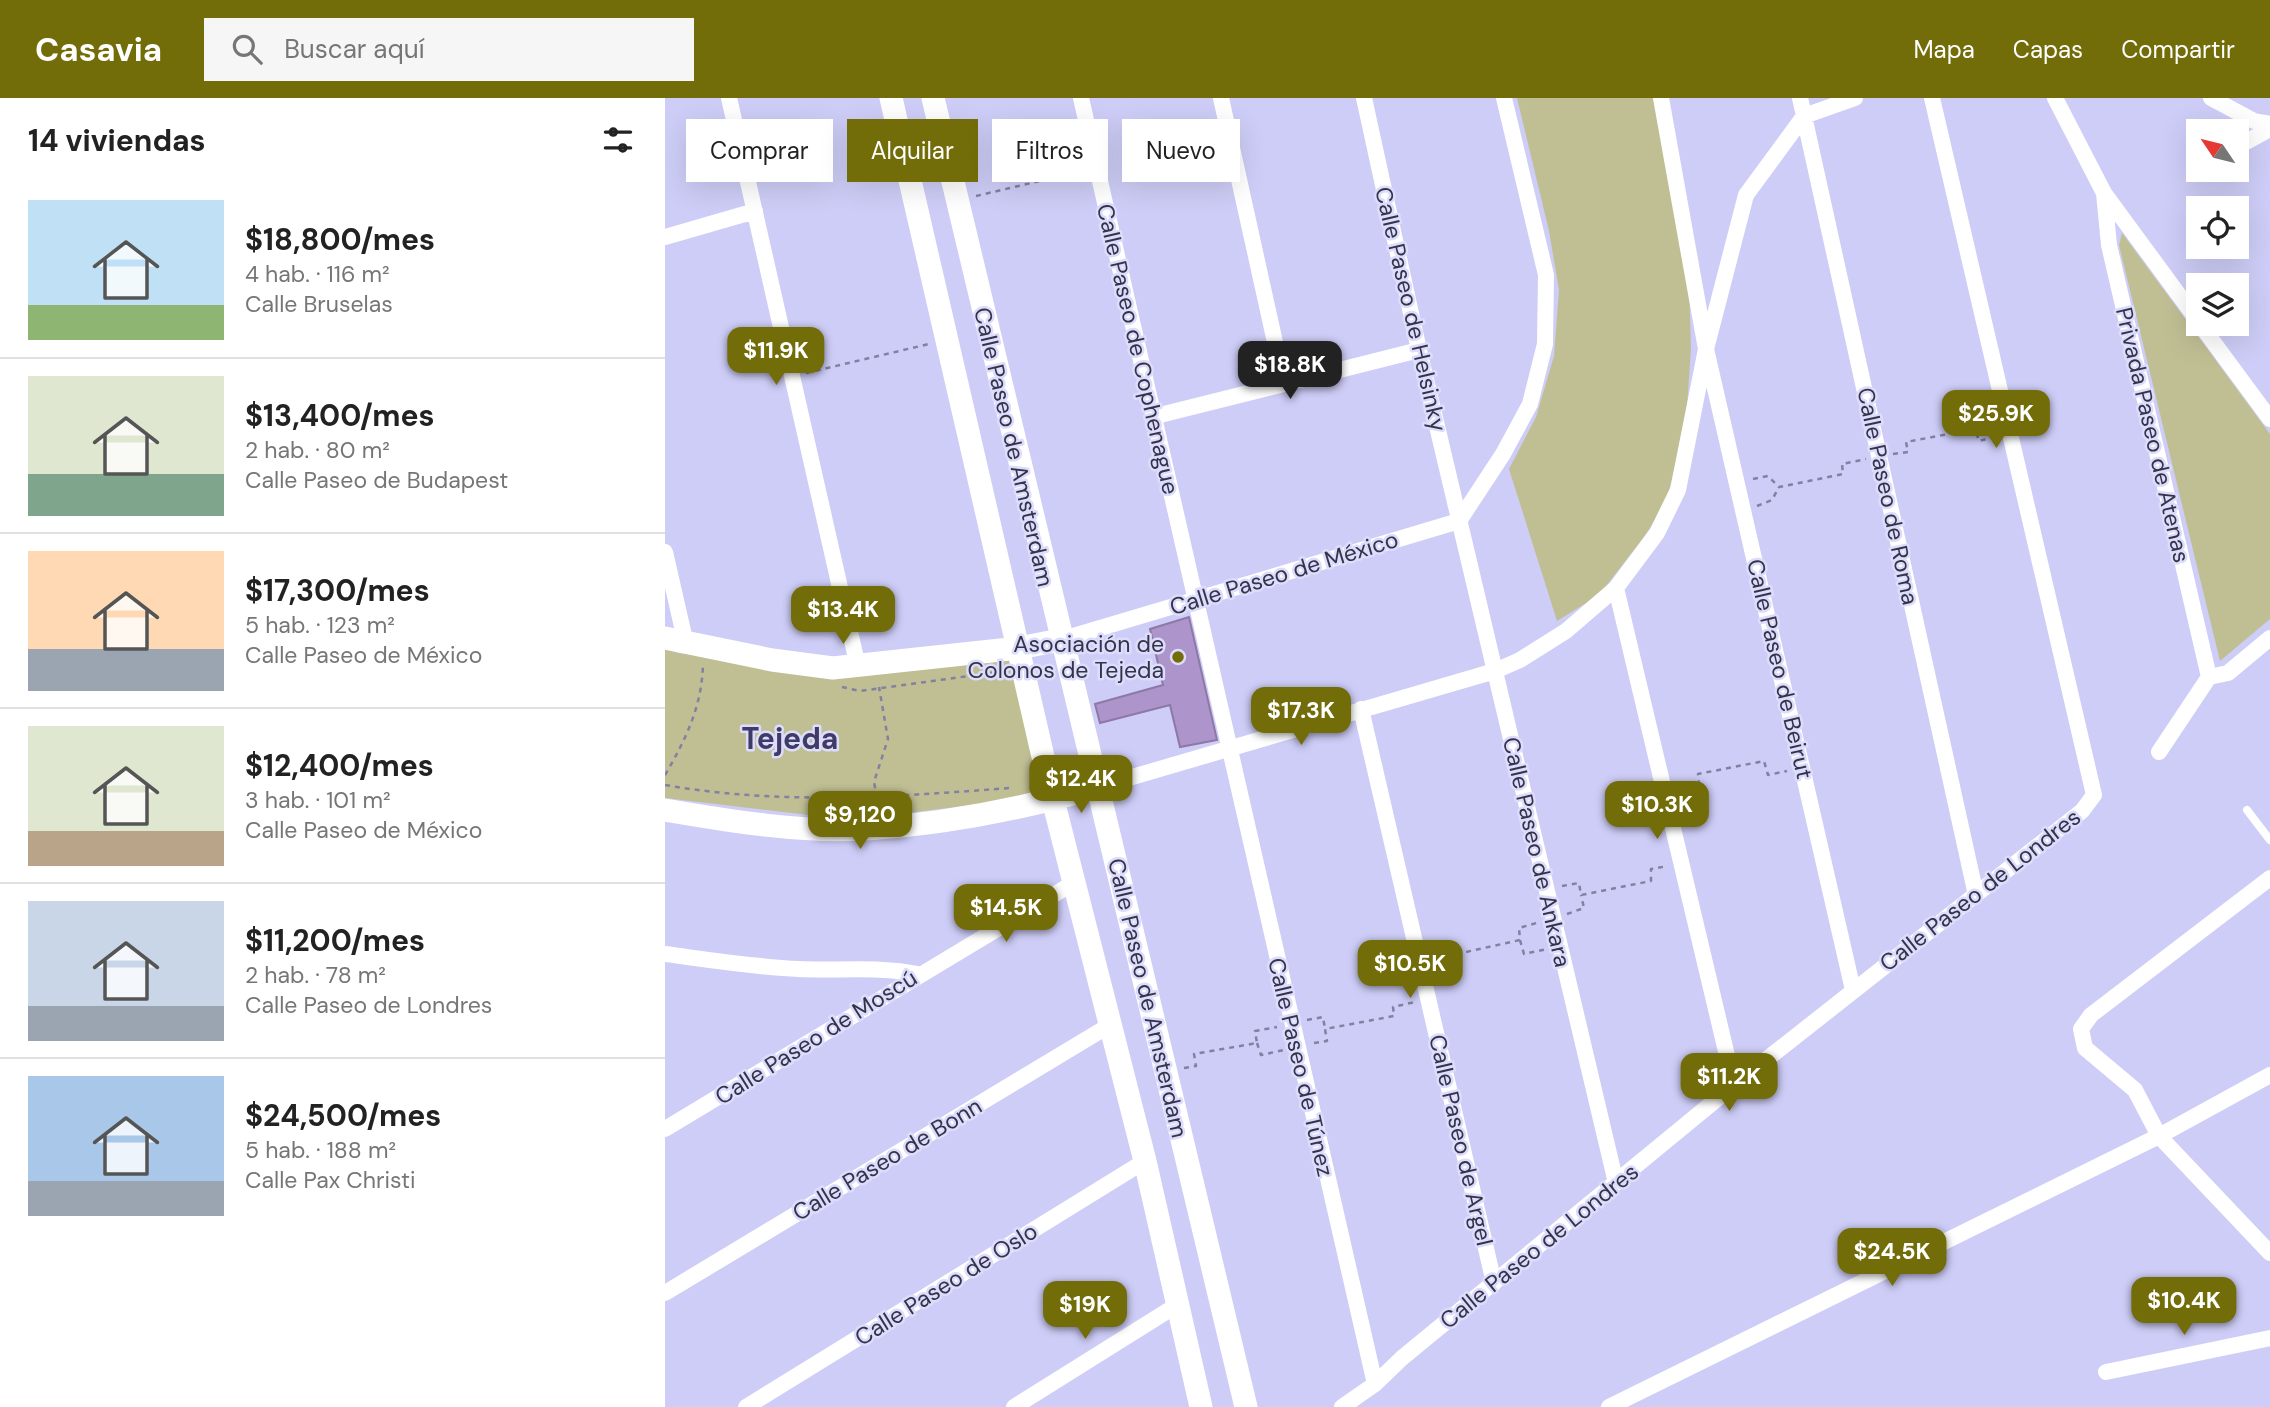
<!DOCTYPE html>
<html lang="es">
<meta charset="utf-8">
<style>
body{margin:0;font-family:"DM Sans",sans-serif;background:#f6f6f6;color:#222;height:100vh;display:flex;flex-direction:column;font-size:26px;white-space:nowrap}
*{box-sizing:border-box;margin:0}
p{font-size:23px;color:#767676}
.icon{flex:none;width:38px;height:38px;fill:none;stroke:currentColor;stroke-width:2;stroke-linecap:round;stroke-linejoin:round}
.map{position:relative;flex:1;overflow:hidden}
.details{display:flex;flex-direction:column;background:#fff;width:665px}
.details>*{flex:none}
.banner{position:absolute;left:21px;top:21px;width:665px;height:63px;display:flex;gap:14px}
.needle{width:46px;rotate:305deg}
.tools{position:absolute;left:1521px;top:21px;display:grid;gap:14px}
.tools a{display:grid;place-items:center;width:63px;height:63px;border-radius:0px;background:#fff;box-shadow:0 7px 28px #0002;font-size:35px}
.price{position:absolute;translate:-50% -60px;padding:0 16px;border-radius:14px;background:#726c09;color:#fff;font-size:23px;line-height:46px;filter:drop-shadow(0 2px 4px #0008)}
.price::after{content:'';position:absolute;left:50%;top:42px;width:21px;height:16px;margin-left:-10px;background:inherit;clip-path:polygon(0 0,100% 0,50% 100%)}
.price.current{background:#222;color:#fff}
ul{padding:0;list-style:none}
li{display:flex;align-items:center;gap:21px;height:175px;padding:0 28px}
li+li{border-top:2px solid #e0e0e0}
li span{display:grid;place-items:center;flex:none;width:196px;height:140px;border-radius:0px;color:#555}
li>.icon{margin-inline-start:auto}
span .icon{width:84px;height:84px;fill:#fffc;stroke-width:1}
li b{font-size:30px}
h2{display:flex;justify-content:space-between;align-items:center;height:84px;padding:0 28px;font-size:30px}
.tag{padding:0 24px;border-radius:0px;background:#fff;box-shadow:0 7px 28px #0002;font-size:24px;line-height:63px}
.tag.current{background:#726c09;color:#fff}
header{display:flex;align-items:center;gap:42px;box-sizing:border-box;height:98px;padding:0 35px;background:#726c09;color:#fff}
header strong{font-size:33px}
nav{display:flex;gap:38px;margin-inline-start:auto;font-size:24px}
.search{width:490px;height:63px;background:#f6f6f6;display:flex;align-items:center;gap:18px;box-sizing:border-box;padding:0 24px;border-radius:0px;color:#767676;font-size:26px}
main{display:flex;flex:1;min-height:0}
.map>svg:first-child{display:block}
</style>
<header>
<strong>Casavia</strong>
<div class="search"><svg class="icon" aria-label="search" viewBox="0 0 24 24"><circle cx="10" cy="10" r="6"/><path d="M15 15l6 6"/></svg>Buscar aquí</div>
<nav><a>Mapa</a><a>Capas</a><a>Compartir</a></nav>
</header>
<main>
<section class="details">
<h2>14 viviendas<svg class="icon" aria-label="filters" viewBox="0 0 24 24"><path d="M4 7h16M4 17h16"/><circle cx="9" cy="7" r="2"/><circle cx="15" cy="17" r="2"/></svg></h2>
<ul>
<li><span style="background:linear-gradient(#bfe0f5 75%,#8fb573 0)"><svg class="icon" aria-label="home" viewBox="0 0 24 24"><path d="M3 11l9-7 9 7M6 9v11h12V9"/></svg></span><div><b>$18,800/mes</b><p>4 hab. · 116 m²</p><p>Calle Bruselas</p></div></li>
<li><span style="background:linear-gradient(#dfe7d0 70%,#7fa58c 0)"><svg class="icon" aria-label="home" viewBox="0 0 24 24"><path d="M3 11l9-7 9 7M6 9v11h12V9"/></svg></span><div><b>$13,400/mes</b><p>2 hab. · 80 m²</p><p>Calle Paseo de Budapest</p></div></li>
<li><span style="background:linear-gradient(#ffd9b3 70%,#9aa5b1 0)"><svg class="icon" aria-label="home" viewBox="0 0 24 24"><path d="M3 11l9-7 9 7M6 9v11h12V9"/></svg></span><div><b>$17,300/mes</b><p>5 hab. · 123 m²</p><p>Calle Paseo de México</p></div></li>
<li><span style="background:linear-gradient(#dfe7d0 75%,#b9a48a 0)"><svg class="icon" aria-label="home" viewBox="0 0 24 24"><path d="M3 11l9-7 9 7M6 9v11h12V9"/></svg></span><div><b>$12,400/mes</b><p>3 hab. · 101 m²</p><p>Calle Paseo de México</p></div></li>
<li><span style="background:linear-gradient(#c9d6e8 75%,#9aa5b1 0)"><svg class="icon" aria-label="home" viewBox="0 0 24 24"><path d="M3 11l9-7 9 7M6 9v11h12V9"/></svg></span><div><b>$11,200/mes</b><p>2 hab. · 78 m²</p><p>Calle Paseo de Londres</p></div></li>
<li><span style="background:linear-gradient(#a9c7e8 75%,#9aa5b1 0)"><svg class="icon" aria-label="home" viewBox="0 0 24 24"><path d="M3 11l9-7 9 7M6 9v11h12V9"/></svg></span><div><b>$24,500/mes</b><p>5 hab. · 188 m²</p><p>Calle Pax Christi</p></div></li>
</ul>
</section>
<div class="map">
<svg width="1605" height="1309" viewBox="0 0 1605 1309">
<rect width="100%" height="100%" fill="#cecdf7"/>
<!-- green -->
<path fill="#c0bf94" d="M852,0H990L1024,186L1026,250L1021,324L1001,405L979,439L934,497L892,523L844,371L871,319L889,258L894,192L884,133Z
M1457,135L1605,336V521L1555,563L1454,147Z
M0,550L13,555L188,578L346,555L380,698L210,719L144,717L0,700Z"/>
<!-- building -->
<path fill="#ad94ca" stroke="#8d78a6" stroke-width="2" d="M524,519L552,642L515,649L505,607L435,625L430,606L498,587L485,531Z"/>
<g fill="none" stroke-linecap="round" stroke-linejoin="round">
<!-- path -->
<path stroke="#8281a1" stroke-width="2.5" stroke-dasharray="5 5" stroke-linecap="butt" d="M311,98L417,73
M141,275L264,246
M1310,331L1308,319L1323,316
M1228,356L1243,354L1241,344L1310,331L1314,343L1329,339
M1088,381L1103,378L1114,389L1178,376L1177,366L1201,361
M1092,408L1107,402L1114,389
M177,589L195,593L340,573
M0,677C21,641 37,608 38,566
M0,687C114,707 229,699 344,690
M1013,690L1034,686L1033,676L1099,663L1103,677L1122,673
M212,700L209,684L223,641L214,589
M897,788L914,785L916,797L986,783V771L1003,768
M902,816L919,810L916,797
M855,842L859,856L882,851
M773,871L793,866L792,856L855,842L854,830L875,824
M642,922L658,919L660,931
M592,945L596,957L619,952
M649,945L662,943L660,931L729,918L728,909L750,904
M519,970L531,968L529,956L592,945L590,933L612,929"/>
<!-- service -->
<path stroke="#fff" stroke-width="8" d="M1582,712L1605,742"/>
<!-- minor -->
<path stroke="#fff" stroke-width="16" d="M64,0L193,569
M416,0L710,1286
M556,0L619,285
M699,0L754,252L951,1085
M1135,0L1311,797
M1390,0L1439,95L1533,223
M1546,0L1589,23L1605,26
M1572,49L1605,31
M1439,95L1444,147L1544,579
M0,139L90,113
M1535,226L1605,321
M487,319L754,252
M0,454L21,546
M951,490L1069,987
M395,542L794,423L838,356L865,306L880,246L881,177L839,0
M696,611L829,1185
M1494,654L1544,579L1563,575L1605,540
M433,689L830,573L855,562L901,533L951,490L992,435L1013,392L1041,251L996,0
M1605,780L1426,917L1416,931L1420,950L1470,992L1494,1038L1605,1155
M0,856C45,862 89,869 134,871C175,873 213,868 253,876
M1188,892L1041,251L1081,97L1139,18L1190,0
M0,1031L410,784
M0,1195L445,927
M1441,1274L1605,1240
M81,1309L480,1063
M349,1309L512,1207
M677,1309L710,1286L737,1260L1069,987L1417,713L1429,697L1267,0
M944,1309L1494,1038L1605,977"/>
<!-- secondary -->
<path stroke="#fff" stroke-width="23" d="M226,0L388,702L480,1063L536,1309
M268,0L581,1309
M0,540L107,562L168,570L354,550L395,542
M0,712C65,723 136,735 202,731C281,726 357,711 433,689"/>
</g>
<!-- markers -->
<circle fill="#726c09" stroke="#dcdcfc" stroke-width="2.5" cx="513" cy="559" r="7"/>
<g text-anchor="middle" stroke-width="5" stroke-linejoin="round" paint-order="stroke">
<!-- street labels -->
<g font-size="23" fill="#343348" stroke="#dcdcfc">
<text transform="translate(746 211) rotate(77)" y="8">Calle Paseo de Helsinky</text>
<text transform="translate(473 251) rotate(77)" y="8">Calle Paseo de Cophenague</text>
<text transform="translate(1488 337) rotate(77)" y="8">Privada Paseo de Atenas</text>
<text transform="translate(349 349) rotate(77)" y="8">Calle Paseo de Amsterdam</text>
<text transform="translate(1223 398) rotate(78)" y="8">Calle Paseo de Roma</text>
<text transform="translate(619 475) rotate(-17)" y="8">Calle Paseo de México</text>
<text transform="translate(1115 571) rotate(77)" y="8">Calle Paseo de Beirut</text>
<text transform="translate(872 754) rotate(77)" y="8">Calle Paseo de Ankara</text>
<text transform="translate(1315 792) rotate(-38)" y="8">Calle Paseo de Londres</text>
<text transform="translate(483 900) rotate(77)" y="8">Calle Paseo de Amsterdam</text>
<text transform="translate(151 939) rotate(-32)" y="8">Calle Paseo de Moscú</text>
<text transform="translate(636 969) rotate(77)" y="8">Calle Paseo de Túnez</text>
<text transform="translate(796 1042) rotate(77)" y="8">Calle Paseo de Argel</text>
<text transform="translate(222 1061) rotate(-31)" y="8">Calle Paseo de Bonn</text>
<text transform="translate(874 1148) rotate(-39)" y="8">Calle Paseo de Londres</text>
<text transform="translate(281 1186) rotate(-32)" y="8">Calle Paseo de Oslo</text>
</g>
<!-- poi labels -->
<g font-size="23" fill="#343348" stroke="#dcdcfc" text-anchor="end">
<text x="499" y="554">Asociación de<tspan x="499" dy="26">Colonos de Tejeda</tspan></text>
</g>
<!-- district labels -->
<g font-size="30" font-weight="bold" fill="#3f3b66" stroke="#dcdcfc">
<text x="125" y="651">Tejeda</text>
</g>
</g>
</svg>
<div class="tools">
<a><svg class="needle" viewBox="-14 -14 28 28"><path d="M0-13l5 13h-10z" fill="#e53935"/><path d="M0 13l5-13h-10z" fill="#767676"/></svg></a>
<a><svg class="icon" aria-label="locate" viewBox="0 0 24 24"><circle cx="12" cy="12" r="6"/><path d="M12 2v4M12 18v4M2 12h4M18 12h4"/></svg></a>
<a><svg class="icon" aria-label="layers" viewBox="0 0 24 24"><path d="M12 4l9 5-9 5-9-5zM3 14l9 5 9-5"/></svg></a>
</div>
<b class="price" style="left:111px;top:289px">$11.9K</b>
<b class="price current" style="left:625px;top:303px">$18.8K</b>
<b class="price" style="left:1331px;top:352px">$25.9K</b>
<b class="price" style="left:178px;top:548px">$13.4K</b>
<b class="price" style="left:636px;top:649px">$17.3K</b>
<b class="price" style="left:416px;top:717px">$12.4K</b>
<b class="price" style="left:992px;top:743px">$10.3K</b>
<b class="price" style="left:195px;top:753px">$9,120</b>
<b class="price" style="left:341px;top:846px">$14.5K</b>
<b class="price" style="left:745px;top:902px">$10.5K</b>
<b class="price" style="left:1064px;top:1015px">$11.2K</b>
<b class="price" style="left:1227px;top:1190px">$24.5K</b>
<b class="price" style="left:1519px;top:1239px">$10.4K</b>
<b class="price" style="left:420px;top:1243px">$19K</b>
<div class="banner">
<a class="tag">Comprar</a>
<a class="tag current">Alquilar</a>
<a class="tag">Filtros</a>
<a class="tag">Nuevo</a>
</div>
</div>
</main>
